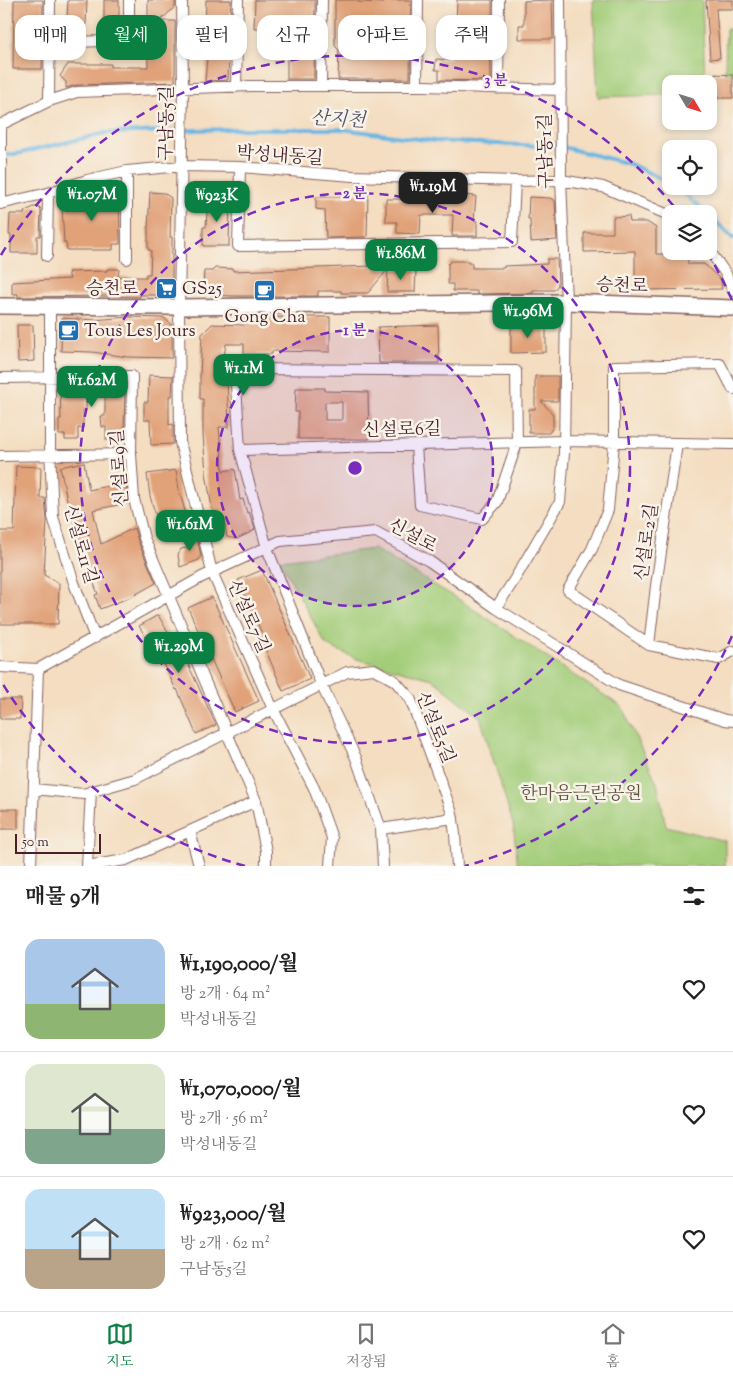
<!DOCTYPE html>
<html lang="ko">
<meta charset="utf-8">
<style>
body{margin:0;font-family:"Sorts Mill Goudy","Noto Serif KR",serif;background:#f2f2f2;color:#222;height:100vh;display:flex;flex-direction:column;font-size:19px;white-space:nowrap}
*{box-sizing:border-box;margin:0}
p{font-size:16px;color:#767676}
.icon{flex:none;width:28px;height:28px;fill:none;stroke:currentColor;stroke-width:2;stroke-linecap:round;stroke-linejoin:round}
.map{position:relative;height:866px;overflow:hidden}
.panel{display:flex;flex-direction:column;background:#fff;flex:1}
.panel>*{flex:none}
.top-card{position:absolute;left:15px;top:15px;width:704px;height:45px;display:flex;gap:10px}
.needle{width:32px;rotate:128deg}
.buttons{position:absolute;left:662px;top:75px;display:grid;gap:10px}
.buttons a{display:grid;place-items:center;width:55px;height:55px;border-radius:10px;background:#fff;box-shadow:0 2px 8px #0003;font-size:25px}
.scale{position:absolute;left:15px;bottom:12px;width:86px;box-sizing:border-box;padding-left:5px;border:2px solid #4a1f2b;border-top:0;font-size:14px;line-height:18px;white-space:nowrap;color:#4a1f2b;-webkit-text-stroke:4px #f7f3e8;paint-order:stroke}
.price{position:absolute;translate:-50% -42px;padding:0 11px;border-radius:10px;background:#0b8043;color:#fff;font-size:16px;line-height:32px;filter:drop-shadow(0 1px 2px #0008)}
.price::after{content:'';position:absolute;left:50%;top:30px;width:15px;height:11px;margin-left:-8px;background:inherit;clip-path:polygon(0 0,100% 0,50% 100%)}
.price.selected{background:#222;color:#fff}
ul{padding:0;list-style:none}
li{display:flex;align-items:center;gap:15px;height:125px;padding:0 25px}
li+li{border-top:1px solid #e0e0e0}
li span{display:grid;place-items:center;flex:none;width:140px;height:100px;border-radius:15px;color:#555}
li>.icon{margin-inline-start:auto}
span .icon{width:60px;height:60px;fill:#fffc;stroke-width:1}
li b{font-size:21px}
h2{display:flex;justify-content:space-between;align-items:center;height:60px;padding:0 25px;font-size:21px}
.tag{padding:0 18px;border-radius:15px;background:#fff;box-shadow:0 2px 8px #0003;font-size:18px;line-height:45px}
.tag.selected{background:#0b8043;color:#fff}
.menu{display:flex;justify-content:space-around;align-items:center;height:70px;border-top:1px solid #e0e0e0;background:#fff;font-size:14px;color:#767676}
.menu a{display:grid;justify-items:center;gap:2px}
.menu .selected{color:#0b8043}
.map>svg:first-child{display:block}
</style>
<div class="map">
<svg width="733" height="866" viewBox="0 0 733 866">
<rect width="100%" height="100%" fill="#f7f3e8"/>
<filter id="ink" filterUnits="userSpaceOnUse"><feTurbulence type="fractalNoise" baseFrequency=".02" numOctaves="2"/><feDisplacementMap in="SourceGraphic" scale="10" xChannelSelector="R" yChannelSelector="G"/><feConvolveMatrix kernelMatrix="1 2 1 2 8 2 1 2 1" color-interpolation-filters="sRGB"/></filter>
<filter id="wash" filterUnits="userSpaceOnUse"><feTurbulence type="fractalNoise" baseFrequency=".0096" numOctaves="4" result="noise"/><feDisplacementMap in="SourceGraphic" scale="20" xChannelSelector="R" yChannelSelector="G"/><feGaussianBlur stdDeviation="1.12" result="paint"/><feColorMatrix in="noise" values="0 0 0 0 0 0 0 0 0 0 0 0 0 0 0 0 0 1.4 0 .05"/><feComposite in="paint" operator="in"/></filter>
<g filter="url(#wash)">
<rect width="100%" height="100%" fill="#f4ddc0"/>
<!-- green -->
<path fill="#a3cd79" stroke="#767652" d="M593,0H702L705,84H671V95L598,97Z
M726,29L733,30V73H725Z
M374,549L455,597L622,707L657,783L666,826L725,841V866H518L513,824L480,717L432,679L357,659L326,645L280,560Z"/>
<g fill="none" stroke-linecap="round" stroke-linejoin="round">
<!-- stream -->
<path stroke="#6bb7e4" stroke-width="4" d="M1,156L21,153L106,133L227,129H341L434,141L563,147L630,164L671,183
M676,186L707,214
M709,215L733,238"/>
</g>
<g id="blocks">
<!-- building -->
<path fill="#e1a279" fill-rule="evenodd" d="M14,0H43L42,69H13Z
M68,0H87L86,24L72,35V18H67Z
M104,0H119V33L104,34Z
M148,0H175V7L160,21H175V82L77,85L66,88V82L60,76L68,64H111V67H148L147,31H146V21H148Z
M206,0H231L228,80L205,81L207,58H204Z
M255,0H315L314,79H287V54L265,55L264,28H254Z
M335,0H358V2L384,3V0H411L410,79H338L339,50L335,46Z
M457,0H492V24H490L491,81L439,80V70H435L436,59L450,60V40H445V26H456Z
M552,0L553,39H519V25H524V1Z
M706,0H733V9H716L720,58L710,59Z
M715,74L733,75V98H714Z
M119,191L120,244H113V250H67L66,243H64L62,205H66L65,197H77L82,200L84,199L95,202V192Z
M150,192L164,193L171,198L170,237H172V287L165,295H140V297L106,296L18,297V294H12V282L70,279L68,272L107,271V269H119L118,277H146V274H150L151,250H148V229Z
M352,194H368L367,237L326,238L325,210L316,209V197H352Z
M455,195L476,196L474,221H477V236H452L453,215H421L420,234L397,233V222H386V199H454Z
M208,197L230,198L229,246H203V227H206Z
M529,197L550,198L555,201L557,240L531,242L530,219H528Z
M34,207H38L41,210L40,236H37V253H11V235H9L10,214H24L25,211Z
M629,216L630,222H647L656,228V254H684L688,257V264H704L721,280L722,289L640,290V286H635V251L584,252V233H613V217Z
M547,259H557L558,285L554,290H533V293L477,294V291H453V284H448V264L451,261H468V263H472V268H504V266L547,264Z
M372,266V269H388L368,293H341V291H318V296H233L212,295V289L203,288L204,271H212L215,268L233,269V271L261,270Z
M388,269L416,270L415,292H387Z
M129,317L164,318L172,325V358L128,357L92,352L61,351L62,318L93,320Z
M244,317H330V352L272,351V354H244V344H226L221,375H227L229,427H219L223,471L235,469L240,500L243,499L247,513L249,512L255,529L253,531L237,539L227,537L224,518L215,520L212,508L206,473L203,435V399H200V376L202,334L212,324L244,325Z
M17,325H33L34,361L18,362Z
M438,325L439,363H379L378,327Z
M511,326H546V352L511,353Z
M149,375L173,376L172,396H169V425L173,424V444L151,445L150,420H144V402H148Z
M535,376H558V401H541L553,414V427L549,433H529V409H535Z
M123,383L125,386L124,434L119,440H106V427H102L101,416H105V396L86,397V410H83V428H78V440H65V435H59V419H61L60,384Z
M296,388H325V391L368,392L369,439H298V412H295ZM325,402H342V420H325Z
M84,462L89,490L126,482L128,503L93,510L101,544L134,528L138,541L156,583L131,597L100,609L95,595L98,594L80,548L72,514H70L60,467Z
M16,466L41,467L40,498H45L47,520L44,575L59,583L58,624H0V531H14Z
M176,470L179,490L187,518L159,526L150,496L147,474Z
M196,534L201,555L199,560L180,567L178,555L181,549L191,547L188,537Z
M262,570L310,679L283,691L262,641L265,640L238,580Z
M212,597L259,701L235,712L188,608Z
M158,615L179,651L181,649L216,725L196,734L177,689L176,690L156,647L153,649L139,626Z
M0,699H21L20,719H0Z
M0,809H18V829H0Z"/>
</g>
</g>
<g filter="url(#ink)">
<use href="#blocks" fill-opacity="0" stroke="#86625f" stroke-width="1"/>
<g fill="none" stroke-linecap="round" stroke-linejoin="round">
<defs>
<path id="street" d="M182,0L183,89L179,307L180,442L212,572L273,709L314,788L332,838L330,866
M49,43L129,40V0
M321,86L322,0
M417,86L418,0
M236,87L238,0
M498,89L499,0
M49,101L50,0
M0,125L49,101L77,92L251,86H423L561,90
M240,167L238,246L512,242L515,181
M0,204L48,193L87,180L127,171L182,166L240,167L353,176L515,181L561,180L603,187L671,216
M1,204V124
M709,250L726,274L733,291
M47,256L48,193
M127,259V171
M50,306V448L53,517L74,583L95,638
M0,378L132,376L131,454L134,499L144,538L256,801L266,851V866
M733,389L720,364L614,366V443L608,510L592,549L568,590L649,645L719,659L733,651
M240,450L564,441L733,444
M0,456L131,454
M496,608L516,577L560,502L564,453L566,302L561,179L560,0
M649,645L656,586L677,444
M0,667L38,669L202,577L280,541L376,532L429,561L496,608L619,685L725,720L733,721
M34,789L83,794L135,779L347,672L374,669L395,681L410,698L452,813L455,834L457,866
M381,829L453,818
M190,831L199,866
M31,866L38,669
M87,866L126,860L256,801
M87,866L91,791
M383,866L381,829L356,758L321,684L267,548L240,450L235,369L516,371L517,443L497,502L482,519L420,505L416,445"/>
<path id="secondary" d="M0,306L179,307L566,302L733,308"/>
</defs>
<!-- street casing -->
<use href="#street" stroke="#86625f" stroke-width="12"/>
<!-- secondary casing -->
<use href="#secondary" stroke="#86625f" stroke-width="18"/>
<!-- street -->
<use href="#street" stroke="#fff" stroke-width="10"/>
<!-- secondary -->
<use href="#secondary" stroke="#fff" stroke-width="15"/>
</g>
</g>
<!-- distance rings -->
<circle cx="355" cy="468" r="138" fill="#7b2cbf" fill-opacity=".12"/>
<g fill="none" stroke="#7b2cbf" stroke-width="2.5" stroke-dasharray="9 6">
<circle cx="355" cy="468" r="138"/>
<circle cx="355" cy="468" r="275"/>
<path d="M732 636A413 413 0 0 1 465 866M245 866A413 413 0 0 1 1 681M1 255A413 413 0 0 1 680 214M707 252A413 413 0 0 1 732 300"/>
</g>
<!-- icons -->
<defs>
<symbol id="supermarket-square" viewBox="-11 -11 22 22"><rect x="-9" y="-9" width="18" height="18" rx="4" fill="#1f6fb2" stroke="#f7f3e8"/><path d="M-6-5.5h2.5l.6 2H6L4.5 2H-2.5L-4.4-4H-6ZM-1.5 3.2a1.3 1.3 0 1 0 .1 0ZM3 3.2a1.3 1.3 0 1 0 .1 0Z" fill="#fff"/></symbol>
<symbol id="cafe-square" viewBox="-11 -11 22 22"><rect x="-9" y="-9" width="18" height="18" rx="4" fill="#1f6fb2" stroke="#f7f3e8"/><path d="M-5.5-4.5H6V0H3Q3 3.5 0 3.5H-2.5Q-5.5 3.5-5.5 0ZM3-3.2v2h1.7v-2ZM-6 4.5H4V6H-6Z" fill="#fff"/></symbol>
</defs>
<g fill-rule="evenodd">
<use href="#supermarket-square" x="154" y="276" width="25" height="25"/>
<use href="#cafe-square" x="252" y="278" width="25" height="25"/>
<use href="#cafe-square" x="56" y="318" width="25" height="25"/>
</g>
<g text-anchor="middle" stroke-width="5" stroke-linejoin="round" paint-order="stroke">
<!-- street labels -->
<g font-size="18" fill="#4a1f2b" stroke="#f7f3e8">
<text transform="translate(166 123) rotate(-89)" y="6">구남동5길</text>
<text transform="translate(545 151) rotate(-91)" y="6">구남동1길</text>
<text transform="translate(280 155) rotate(4)" y="6">박성내동길</text>
<text transform="translate(622 285) rotate(2)" y="6">승천로</text>
<text x="112" y="294">승천로</text>
<text transform="translate(402 429) rotate(-1)" y="6">신설로6길</text>
<text transform="translate(119 468) rotate(-94)" y="6">신설로9길</text>
<text transform="translate(413 535) rotate(28)" y="6">신설로</text>
<text transform="translate(646 542) rotate(-82)" y="6">신설로2길</text>
<text transform="translate(81 544) rotate(74)" y="6">신설로11길</text>
<text transform="translate(249 616) rotate(66)" y="6">신설로7길</text>
<text transform="translate(436 727) rotate(68)" y="6">신설로5길</text>
</g>
<!-- poi labels -->
<g font-size="18" fill="#4a1f2b" stroke="#f7f3e8" text-anchor="start">
<text x="182" y="294">GS25</text>
<text x="265" y="322" text-anchor="middle">Gong Cha</text>
<text x="84" y="336">Tous Les Jours</text>
</g>
<!-- park labels -->
<g font-size="18" fill="#655342" stroke="#f7f3e8">
<text x="581" y="799">한마음근린공원</text>
</g>
<!-- water labels -->
<g font-size="19" font-style="italic" fill="#56546c" stroke="#f7f3e8">
<text transform="translate(338 118) rotate(3)" y="7">산지천</text>
</g>
</g>
<circle cx="355" cy="468" r="8" fill="#7b2cbf" stroke="#f7f3e8" stroke-width="2.5"/>
<g font-size="15" text-anchor="middle" font-weight="bold" fill="#7b2cbf" stroke="#f7f3e8" stroke-width="5" stroke-linejoin="round" paint-order="stroke">
<text x="496" y="85">3 분</text>
<text x="355" y="198">2 분</text>
<text x="355" y="335">1 분</text>
</g>
</svg>
<div class="buttons">
<a><svg class="needle" viewBox="-14 -14 28 28"><path d="M0-13l5 13h-10z" fill="#e53935"/><path d="M0 13l5-13h-10z" fill="#767676"/></svg></a>
<a><svg class="icon" aria-label="locate" viewBox="0 0 24 24"><circle cx="12" cy="12" r="6"/><path d="M12 2v4M12 18v4M2 12h4M18 12h4"/></svg></a>
<a><svg class="icon" aria-label="layers" viewBox="0 0 24 24"><path d="M12 4l9 5-9 5-9-5zM3 14l9 5 9-5"/></svg></a>
</div>
<div class="scale">50 m</div>
<b class="price selected" style="left:433px;top:214px">₩1.19M</b>
<b class="price" style="left:92px;top:222px">₩1.07M</b>
<b class="price" style="left:217px;top:223px">₩923K</b>
<b class="price" style="left:401px;top:281px">₩1.86M</b>
<b class="price" style="left:528px;top:339px">₩1.96M</b>
<b class="price" style="left:244px;top:396px">₩1.1M</b>
<b class="price" style="left:92px;top:408px">₩1.62M</b>
<b class="price" style="left:190px;top:552px">₩1.61M</b>
<b class="price" style="left:179px;top:674px">₩1.29M</b>
<div class="top-card">
<a class="tag">매매</a>
<a class="tag selected">월세</a>
<a class="tag">필터</a>
<a class="tag">신규</a>
<a class="tag">아파트</a>
<a class="tag">주택</a>
</div>
</div>
<section class="panel">
<h2>매물 9개<svg class="icon" aria-label="filters" viewBox="0 0 24 24"><path d="M4 7h16M4 17h16"/><circle cx="9" cy="7" r="2"/><circle cx="15" cy="17" r="2"/></svg></h2>
<ul>
<li><span style="background:linear-gradient(#a9c7e8 65%,#8fb573 0)"><svg class="icon" aria-label="home" viewBox="0 0 24 24"><path d="M3 11l9-7 9 7M6 9v11h12V9"/></svg></span><div><b>₩1,190,000/월</b><p>방 2개 · 64 m²</p><p>박성내동길</p></div><svg class="icon" aria-label="heart" viewBox="0 0 24 24"><path d="M12 20l-8-8c-3-5 5-10 8-4 3-6 11-1 8 4z"/></svg></li>
<li><span style="background:linear-gradient(#dfe7d0 65%,#7fa58c 0)"><svg class="icon" aria-label="home" viewBox="0 0 24 24"><path d="M3 11l9-7 9 7M6 9v11h12V9"/></svg></span><div><b>₩1,070,000/월</b><p>방 2개 · 56 m²</p><p>박성내동길</p></div><svg class="icon" aria-label="heart" viewBox="0 0 24 24"><path d="M12 20l-8-8c-3-5 5-10 8-4 3-6 11-1 8 4z"/></svg></li>
<li><span style="background:linear-gradient(#bfe0f5 60%,#b9a48a 0)"><svg class="icon" aria-label="home" viewBox="0 0 24 24"><path d="M3 11l9-7 9 7M6 9v11h12V9"/></svg></span><div><b>₩923,000/월</b><p>방 2개 · 62 m²</p><p>구남동5길</p></div><svg class="icon" aria-label="heart" viewBox="0 0 24 24"><path d="M12 20l-8-8c-3-5 5-10 8-4 3-6 11-1 8 4z"/></svg></li>
</ul>
</section>
<nav class="menu">
<a class="selected"><svg class="icon" aria-label="map" viewBox="0 0 24 24"><path d="M3 6l6-2 6 2 6-2v14l-6 2-6-2-6 2zM9 4v14M15 6v14"/></svg>지도</a>
<a><svg class="icon" aria-label="saved" viewBox="0 0 24 24"><path d="M7 4h10v16l-5-4-5 4z"/></svg>저장됨</a>
<a><svg class="icon" aria-label="home" viewBox="0 0 24 24"><path d="M3 11l9-7 9 7M6 9v11h12V9"/></svg>홈</a>
</nav>
